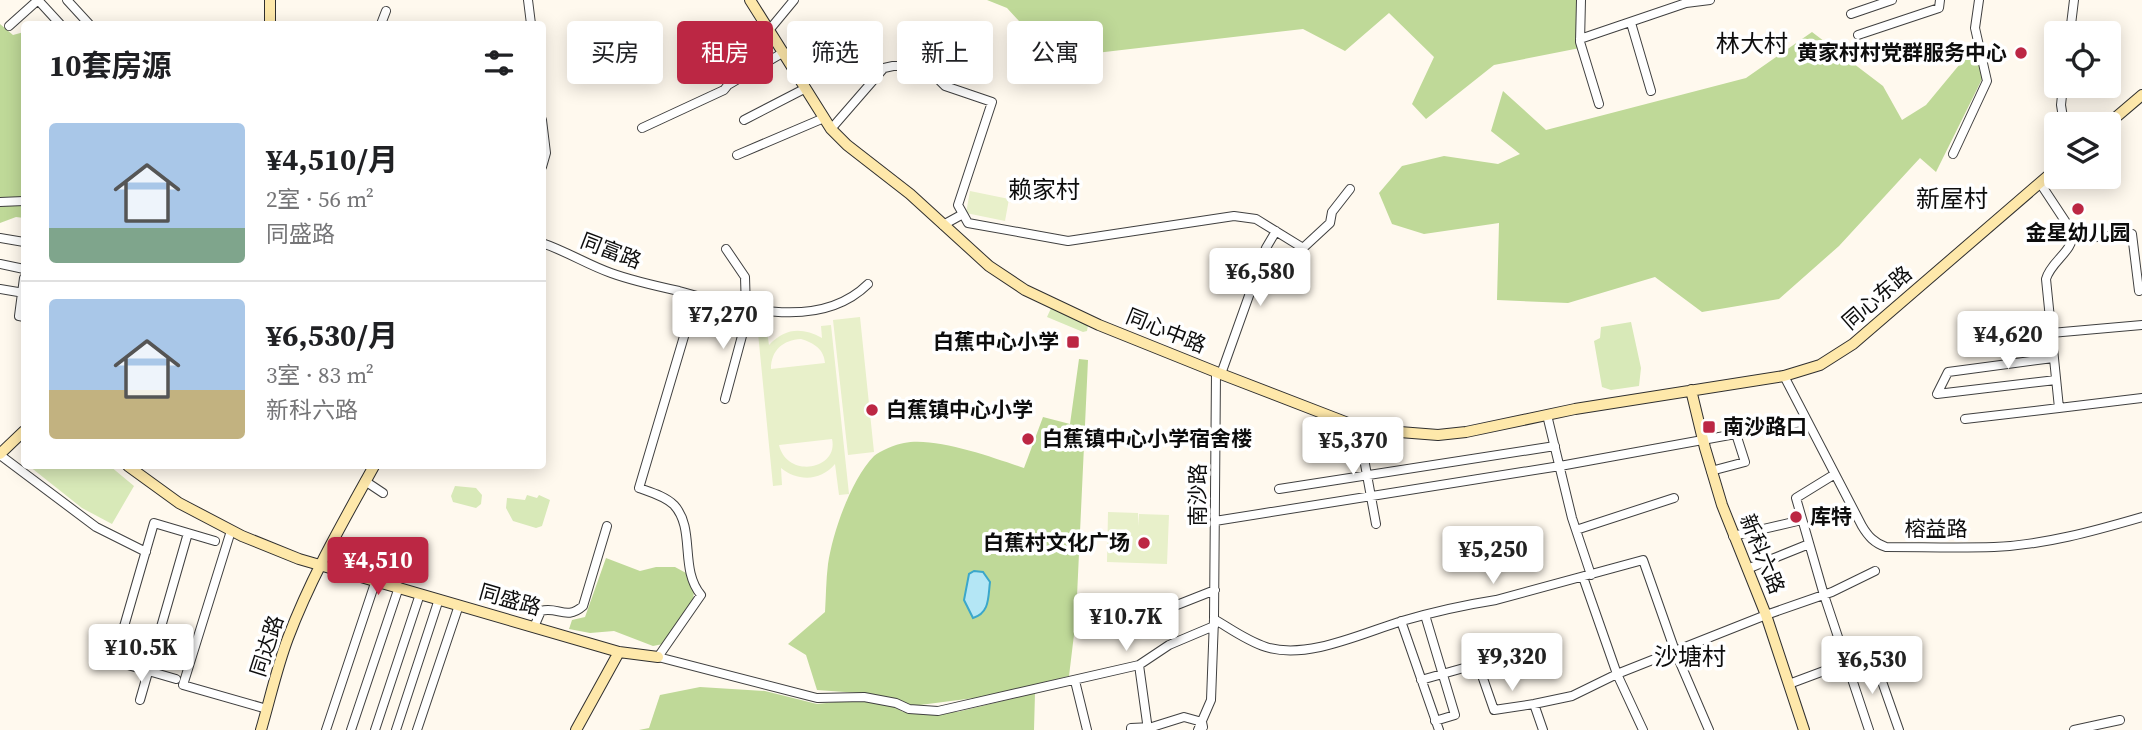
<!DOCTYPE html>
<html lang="zh">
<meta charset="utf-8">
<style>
body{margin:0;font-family:"Source Serif 4","Noto Sans SC",serif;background:#f2f2f2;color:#202124;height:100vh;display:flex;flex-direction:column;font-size:26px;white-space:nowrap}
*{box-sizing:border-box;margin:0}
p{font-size:23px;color:#757577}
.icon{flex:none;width:38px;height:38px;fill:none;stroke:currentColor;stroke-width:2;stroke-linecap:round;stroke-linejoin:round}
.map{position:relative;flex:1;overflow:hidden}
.panel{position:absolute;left:21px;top:21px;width:525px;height:448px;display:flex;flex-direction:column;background:#fff;border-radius:7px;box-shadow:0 4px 18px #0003}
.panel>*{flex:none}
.banner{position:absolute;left:567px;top:21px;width:665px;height:63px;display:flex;gap:14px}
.buttons{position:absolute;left:2044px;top:21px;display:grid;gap:14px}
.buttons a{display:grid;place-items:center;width:77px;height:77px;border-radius:7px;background:#fff;box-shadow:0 4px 18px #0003;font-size:35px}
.price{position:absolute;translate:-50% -60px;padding:0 16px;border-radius:7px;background:#fff;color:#222;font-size:23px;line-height:46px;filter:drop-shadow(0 2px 4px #0008)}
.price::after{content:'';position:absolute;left:50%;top:42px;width:21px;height:16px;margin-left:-10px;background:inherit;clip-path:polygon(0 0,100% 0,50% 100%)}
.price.current{background:#bc2744;color:#fff}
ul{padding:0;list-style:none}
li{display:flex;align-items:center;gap:21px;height:175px;padding:0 28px}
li+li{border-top:2px solid #e0e0e0}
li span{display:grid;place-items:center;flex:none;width:196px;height:140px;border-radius:7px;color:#555}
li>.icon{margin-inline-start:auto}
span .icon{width:84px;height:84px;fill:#fffc;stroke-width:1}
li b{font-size:30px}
h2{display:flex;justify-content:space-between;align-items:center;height:84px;padding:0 28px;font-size:30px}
.chip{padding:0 24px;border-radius:7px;background:#fff;box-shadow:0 4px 18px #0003;font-size:24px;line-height:63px}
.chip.current{background:#bc2744;color:#fff}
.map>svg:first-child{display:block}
</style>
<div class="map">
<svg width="2142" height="730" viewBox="0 0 2142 730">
<rect width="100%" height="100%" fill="#fff9ee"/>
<!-- green -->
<path fill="#d8e9b8" d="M1052,306L1088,325L1087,331L1083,332L1047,317Z
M1631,322L1641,368L1639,386L1611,390L1602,387L1594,341L1600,338L1601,327Z
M29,466H110L134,486L112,524L82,508Z
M455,486L476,488L482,495L481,504L476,508L453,502L451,496Z
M527,495L537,498L539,495L550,500L542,526L536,528L513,521L506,508L507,498L525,500Z"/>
<!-- forest -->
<path fill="#bfd998" d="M987,0H1576L1585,47L1494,65L1426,119L1412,104L1434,57L1389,13L1345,51L1303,29L1053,58L1007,8Z
M0,24L13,35L24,32V218L16,217L0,223Z
M1812,32L1883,86L1902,120L1926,105L1974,47L1985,48L1988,67L1936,172L1920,158L1839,246L1779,299L1702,312L1655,277L1568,303L1497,300L1499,223L1424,234L1392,224L1379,193L1402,166L1444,156L1498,164L1520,154L1491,131L1503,91L1546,130L1746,78Z
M1079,359L1088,360L1076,618L1069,676L990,696L912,706L873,694L817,690L806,655L788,644L825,612C826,596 826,580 828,564C833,531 851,480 874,456C880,451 896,444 904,443C934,436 995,458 1024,468L1043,417L1070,424Z
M606,558L640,571L656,567H675L686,573L694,591L693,601L663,644L653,646L614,631L590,633L569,629L572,620L585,617Z
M700,687L765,691L817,704L854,700L890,704L903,712H957L1035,693L1034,730H639L649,728L660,695Z"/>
<!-- pitch -->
<path fill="#e8f0ca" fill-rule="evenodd" d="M970,191L1009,199L1005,221L966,213Z
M860,317L874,452L848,455L833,320Z
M831,325L849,494L839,495L835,464C821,481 798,482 781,468L782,485L773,486L758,333L767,332L769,345C785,328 802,327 822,338L821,326ZM801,339C814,343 824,349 825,363L771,369C771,350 783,340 801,339ZM832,439C839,470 787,479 779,445Z
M1108,512L1138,513V526L1139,514L1169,515L1167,564L1107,562Z"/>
<!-- water -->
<path fill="#b4e6f5" stroke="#3ba7cb" stroke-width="2" d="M974,571L983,572L990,582C988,597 990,613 973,618L964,600L969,574Z"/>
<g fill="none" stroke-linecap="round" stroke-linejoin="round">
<defs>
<path id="street" d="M38,0L60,24
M67,0L89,24
M528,0L531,24
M1581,0L1580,42L1599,104
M1851,14L1892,0
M1631,23L1651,91
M381,24L386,11
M9,26L38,0
M770,29L794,0
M2070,33L2074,0
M1858,35L1939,8L1940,0
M1580,39L1686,3L1710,0
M2063,86L2061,105L2064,124
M542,120L546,153L542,167
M744,120L806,88
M642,128L724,90L728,85L784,52
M831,129L884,68L893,66H912L921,68L934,75L945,86L992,102L958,205L968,223L1068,241L1234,216L1256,219L1303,248L1330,223L1332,212L1350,189
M1953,154L1987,81L1975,28L1979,0
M737,155L824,118
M0,202L24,201
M943,225L963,214
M0,238L24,242
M2073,239L2132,234L2139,291
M542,243C566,251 588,265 611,273C633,281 656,286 679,291C737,307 818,333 868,284
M726,249L745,277L746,310
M0,264L24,269
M24,278L19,316L24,317
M0,289L24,293
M696,296L639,488C650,492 665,496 674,505C696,529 679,569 701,595L658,657L817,698L864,697L896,703L909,709L938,711L1139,665L1169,645L1214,626
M2051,333L2142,325
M2053,358L1948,372L1937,394L2056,380
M1221,374L1266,248L1276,231
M1784,376L1862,526C1868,536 1874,543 1886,547C1922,547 1958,548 1994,547C2044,545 2094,531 2142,517
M725,399L749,310
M2059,408L2142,398
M1547,415L1572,518L1591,575
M1965,419L2059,408L2046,279C2051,261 2073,252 2073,233L2040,183
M1358,426L1376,524
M0,455L96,527L146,552
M1711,471L1745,462L1736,434
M1835,474L1796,498L1824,595L1869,730
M365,481L383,493
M1279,489L1555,446
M1215,521L1560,466L1807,421
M1576,530L1674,498
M230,534L183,685L267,709
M1733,536L1802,520
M1747,569L1809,544
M1583,577L1617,674L1643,730
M1425,615L1455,715L1435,721
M1214,619C1231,629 1247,641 1266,647C1307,660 1363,633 1402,621C1433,612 1464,605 1496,600L1643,560L1675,651L1709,730
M1401,621L1439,730
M1083,624L1116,629L1215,590
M534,627L541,611C558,606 566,621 583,606L607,526
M1139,665L1148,730
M176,679L114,661L154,523L215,541
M1421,680L1478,664L1494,710L1534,704L1572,696L1617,674L1766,615L1832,592L1875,571
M1075,681L1087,730
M1789,684L1872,653L1899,730
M140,700L188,533
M1534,704L1543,730
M326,730L376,580
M351,730L399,587
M375,730L420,594
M396,730L439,599
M417,730L459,605
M1131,730V728L1152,727L1184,717L1202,722L1203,727
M1198,730L1211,700L1214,619L1216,372
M2074,730L2120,720"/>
<path id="secondary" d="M750,0L831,129L847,145L910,194L989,266L1025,290L1099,325L1221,374L1348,423L1374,430L1438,435L1466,432L1575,409L1784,376L1820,365L1853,344L2056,169
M270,24V0
M2108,124L2142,95
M1691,390L1705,448L1722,505L1766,615L1804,730
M0,454L24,431
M128,466L179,503L242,536L299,559L619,652L658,657
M261,730C270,699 277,667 288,638C311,577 343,522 374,466
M576,730L619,652"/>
</defs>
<!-- street casing -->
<use href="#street" stroke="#404040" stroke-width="10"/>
<!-- secondary casing -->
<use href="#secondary" stroke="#2f2f2f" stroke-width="12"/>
<!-- street -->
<use href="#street" stroke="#fff" stroke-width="8"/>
<!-- secondary -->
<use href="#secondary" stroke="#fee8aa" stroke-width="10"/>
</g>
<!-- markers -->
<g fill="#bc2744" stroke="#fff" stroke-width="2.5">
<circle cx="2021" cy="53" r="7"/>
<circle cx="2078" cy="209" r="7"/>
<rect x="1066" y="335" width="14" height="14" rx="3.5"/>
<circle cx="872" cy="410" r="7"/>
<rect x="1702" y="420" width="14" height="14" rx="3.5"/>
<circle cx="1028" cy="439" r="7"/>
<circle cx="1796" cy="517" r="7"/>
<circle cx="1144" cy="543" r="7"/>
</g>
<g text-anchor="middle" stroke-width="7" stroke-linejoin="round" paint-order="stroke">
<!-- poi labels -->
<g font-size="21" font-weight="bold" fill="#0d0d0d" stroke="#fff" text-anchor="start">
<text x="2007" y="60" text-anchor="end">黄家村村党群服务中心</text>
<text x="2078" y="240" text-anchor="middle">金星幼儿园</text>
<text x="1059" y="349" text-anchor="end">白蕉中心小学</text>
<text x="886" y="417">白蕉镇中心小学</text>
<text x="1723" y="434">南沙路口</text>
<text x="1042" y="446">白蕉镇中心小学宿舍楼</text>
<text x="1810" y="524">库特</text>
<text x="1130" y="550" text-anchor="end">白蕉村文化广场</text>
</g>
<!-- street labels -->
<g font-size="21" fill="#0d0d0d" stroke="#fff">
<text transform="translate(611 251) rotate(21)" y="7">同富路</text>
<text transform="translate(1877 298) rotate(-41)" y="7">同心东路</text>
<text transform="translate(1166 331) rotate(22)" y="7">同心中路</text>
<text transform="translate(1198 495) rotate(-90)" y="7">南沙路</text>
<text x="1936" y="536">榕益路</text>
<text transform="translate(1762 554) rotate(68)" y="7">新科六路</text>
<text transform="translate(510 600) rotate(16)" y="7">同盛路</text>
<text transform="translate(267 646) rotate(-72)" y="7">同达路</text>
</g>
<!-- quarter labels -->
<g font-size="24" fill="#0d0d0d" stroke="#fff">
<text x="1752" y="52">林大村</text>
<text x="1044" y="198">赖家村</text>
<text x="1952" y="207">新屋村</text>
<text x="1690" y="665">沙塘村</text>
</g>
</g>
</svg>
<div class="buttons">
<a><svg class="icon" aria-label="locate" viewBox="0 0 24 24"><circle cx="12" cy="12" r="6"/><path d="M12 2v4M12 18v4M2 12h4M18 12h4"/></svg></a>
<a><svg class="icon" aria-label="layers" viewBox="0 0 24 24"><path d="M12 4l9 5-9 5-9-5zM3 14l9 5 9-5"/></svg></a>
</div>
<b class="price" style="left:1260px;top:308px">¥6,580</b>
<b class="price" style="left:723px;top:351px">¥7,270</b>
<b class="price" style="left:2008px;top:371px">¥4,620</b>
<b class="price" style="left:1353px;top:477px">¥5,370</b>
<b class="price" style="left:1493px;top:586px">¥5,250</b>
<b class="price current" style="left:378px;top:597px">¥4,510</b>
<b class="price" style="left:1126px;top:653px">¥10.7K</b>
<b class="price" style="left:141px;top:684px">¥10.5K</b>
<b class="price" style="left:1512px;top:693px">¥9,320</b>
<b class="price" style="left:1872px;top:696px">¥6,530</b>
<div class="banner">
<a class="chip">买房</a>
<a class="chip current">租房</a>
<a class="chip">筛选</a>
<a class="chip">新上</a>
<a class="chip">公寓</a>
</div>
<section class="panel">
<h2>10套房源<svg class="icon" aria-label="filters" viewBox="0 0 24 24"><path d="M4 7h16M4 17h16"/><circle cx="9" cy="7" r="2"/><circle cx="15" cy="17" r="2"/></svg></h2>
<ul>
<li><span style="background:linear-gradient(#a9c7e8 75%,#7fa58c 0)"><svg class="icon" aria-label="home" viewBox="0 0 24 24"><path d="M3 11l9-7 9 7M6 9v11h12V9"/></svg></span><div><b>¥4,510/月</b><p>2室 · 56 m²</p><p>同盛路</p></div></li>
<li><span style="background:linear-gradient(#a9c7e8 65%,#c2b280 0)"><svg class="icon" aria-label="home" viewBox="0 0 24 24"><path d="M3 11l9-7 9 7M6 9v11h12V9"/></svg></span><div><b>¥6,530/月</b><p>3室 · 83 m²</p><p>新科六路</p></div></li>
</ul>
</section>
</div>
